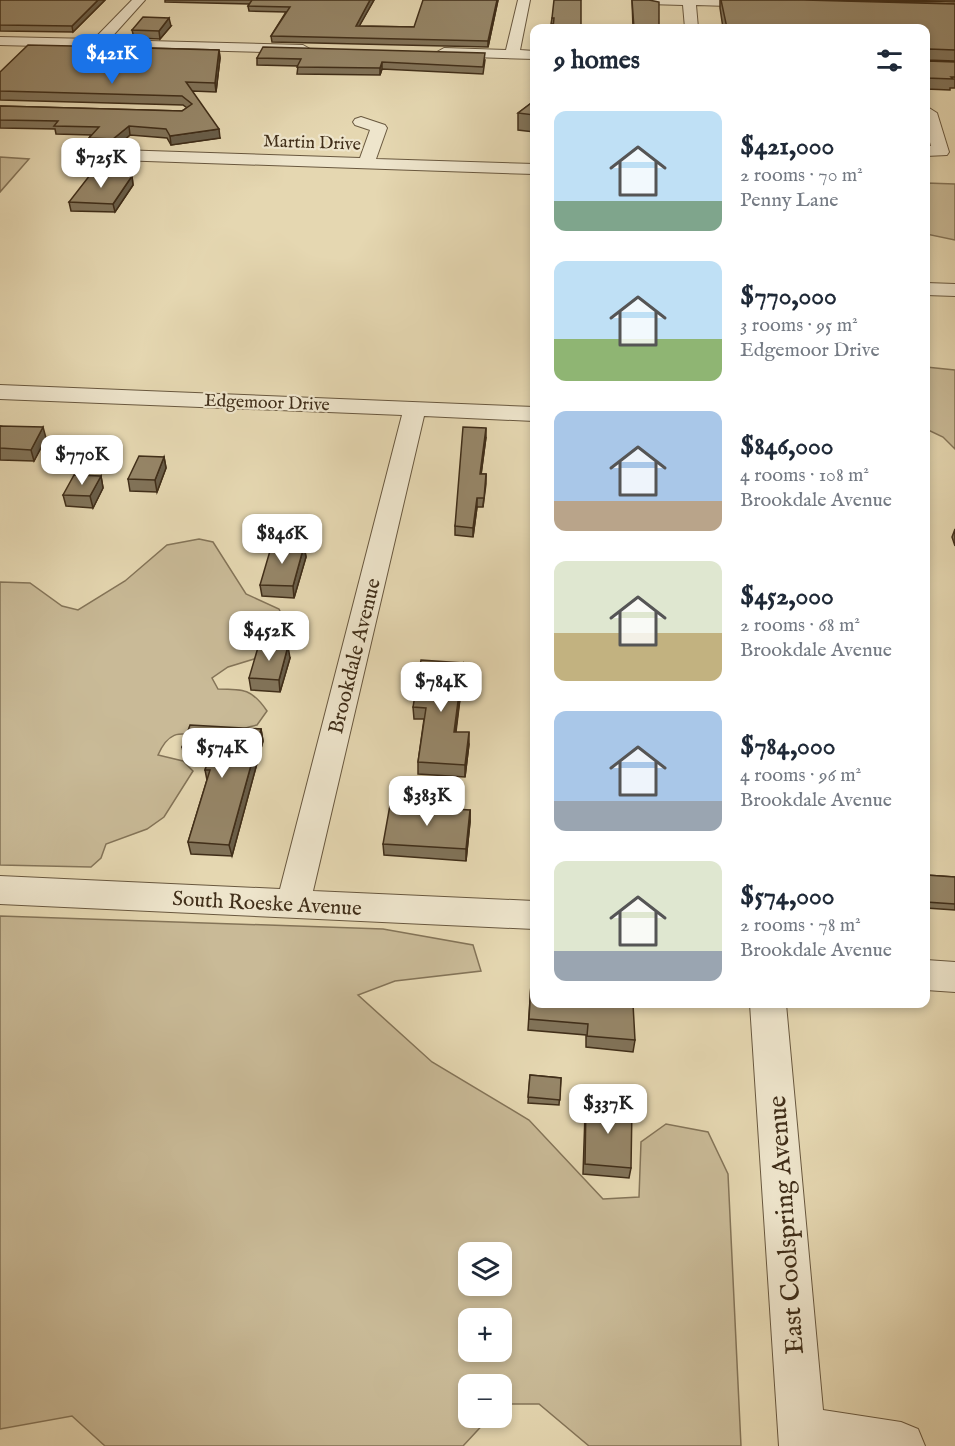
<!DOCTYPE html>
<meta charset="utf-8">
<style>
body{margin:0;font-family:"IM FELL English",serif;background:#f2f2f3;color:#1f2937;height:100vh;display:flex;flex-direction:column;font-size:22px;white-space:nowrap}
*{box-sizing:border-box;margin:0}
p{font-size:20px;color:#747a83}
.icon{flex:none;width:33px;height:33px;fill:none;stroke:currentColor;stroke-width:2;stroke-linecap:round;stroke-linejoin:round}
.map{position:relative;flex:1;overflow:hidden}
.side{position:absolute;left:530px;top:24px;width:400px;height:984px;display:flex;flex-direction:column;background:#fff;border-radius:12px;box-shadow:0 3px 9px #0003}
.side>*{flex:none}
.buttons{position:absolute;left:458px;top:1242px;display:grid;gap:12px}
.buttons a{display:grid;place-items:center;width:54px;height:54px;border-radius:12px;background:#fff;box-shadow:0 3px 9px #0003;font-size:30px}
.price{position:absolute;translate:-50% -51px;padding:0 14px;border-radius:12px;background:#fff;color:#222;font-size:20px;line-height:39px;filter:drop-shadow(0 2px 3px #0008)}
.price::after{content:'';position:absolute;left:50%;top:36px;width:18px;height:14px;margin-left:-9px;background:inherit;clip-path:polygon(0 0,100% 0,50% 100%)}
.price.selected{background:#1a73e8;color:#fff}
ul{padding:0;list-style:none}
li{display:flex;align-items:center;gap:18px;height:150px;padding:0 24px}
li span{display:grid;place-items:center;flex:none;width:168px;height:120px;border-radius:12px;color:#555}
li>.icon{margin-inline-start:auto}
span .icon{width:72px;height:72px;fill:#fffc;stroke-width:1}
li b{font-size:26px}
h2{display:flex;justify-content:space-between;align-items:center;height:72px;padding:0 24px;font-size:26px}
.map>svg:first-child{display:block}
</style>
<div class="map">
<svg width="955" height="1446" viewBox="0 0 955 1446">
<rect width="100%" height="100%" fill="#e5d7b1"/>
<filter id="stains"><feTurbulence type="fractalNoise" baseFrequency=".00333" numOctaves="4"/><feColorMatrix values="0 0 0 0 .2 0 0 0 0 .09 0 0 0 0 .02 0 0 0 .5 -.17"/></filter>
<radialGradient id="worn" r=".72"><stop offset=".6" stop-color="#630" stop-opacity="0"/><stop offset="1" stop-color="#630" stop-opacity=".3"/></radialGradient>
<!-- green -->
<path fill="#c9ba97" stroke="#847458" stroke-width="1.5" fill-rule="evenodd" d="M0,157L29,159L0,192Z
M926,183L955,184V240L926,234Z
M926,367L955,370V449L943,437L926,429Z
M199,539L213,542L246,594L279,609L284,620L285,632L254,659L228,667L212,678L218,689C244,689 252,689 267,711L257,725C243,728 229,734 215,735C187,737 172,723 158,755L183,761L193,771L164,817L147,829L106,844L101,858L91,867L0,865V582L30,583L62,606L78,610L125,581L167,545Z
M0,916L383,929L473,945L481,971L395,981L358,995L432,1062L529,1120L603,1199L639,1197L641,1142L666,1124L708,1132L728,1174L741,1446H589L539,1404H509L501,1408V1384H468V1418H489L463,1446H105L72,1416L0,1429ZM468,1252H501V1286H468ZM501,1318V1352H468V1318Z"/>
<g fill="none" stroke-linecap="round" stroke-linejoin="round">
<defs>
<path id="minor" d="M132,0H145L109,40L303,45L310,49L303,53L0,45V37L94,39Z
M518,0H530L520,50L534,51V59L444,56L437,52L444,48L506,50Z
M642,0H765L768,3L762,7L696,5L698,28H685L683,5L648,4Z
M926,106L937,113L949,152L947,155L926,156V146H931L926,127Z
M361,117L385,125L387,128L376,159L534,164V174L88,159L80,154L88,149L360,158L370,130L355,125L353,122L355,119Z
M926,283L955,284V296L926,295Z
M0,385L534,407V421L424,416L313,891L534,901V929L0,904V876L280,889L402,415L0,399Z
M926,960L955,962V992L926,990Z
M750,1004H786L823,1410L901,1422L918,1429L925,1446H779Z"/>
</defs>
<!-- minor casing -->
<use href="#minor" stroke="#69583f" stroke-width="2"/>
<!-- minor -->
<use href="#minor" fill="#eee5cc" fill-rule="evenodd"/>
</g>
<!-- wall -->
<path fill="#817359" stroke="#402e19" stroke-width="1.5" d="M0,0H105L73,32L0,31Z
M165,0H374L359,26L414,27L498,0L488,47L272,42L271,36L286,12L249,11L248,6L249,4L165,2Z
M581,0L554,24H551L552,18Z
M632,0H649L659,28H633Z
M720,0H804L955,4V61L927,60V61L955,62V88H950V90L926,89V28H723L720,8Z
M833,0H955V2Z
M171,26L160,39L134,38L132,30Z
M149,48L219,50L220,58L216,92L192,91L220,138L171,145L167,138L130,135L115,148L91,147L89,138L91,135L56,134L55,129L0,128V106L182,111L187,108L183,105L0,100V72Z
M257,58L485,60L483,74L382,69L380,75L297,74L298,66L257,65Z
M534,101V132L518,130V113Z
M132,176L133,185L115,212L71,211L69,202Z
M0,426L46,438L34,461L0,460Z
M486,437L481,474H486L483,507H477L473,537L455,535V526Z
M164,457L166,468L157,492L130,491L128,479Z
M101,476L103,488L93,508L66,506L63,495Z
M955,529V546L952,537Z
M304,546L306,557L294,598L262,596L260,585Z
M290,658L280,692L251,690L249,678Z
M463,663V675L456,732L469,744L465,777L418,774V762L424,719H414L413,707Z
M261,729L263,741L232,856L191,854L188,842L207,780L205,770L208,760L185,759L182,747Z
M470,810V822L466,861L384,855L383,844Z
M926,875L955,877V910L926,908Z
M531,984L635,1040L633,1052L586,1047V1035L528,1030Z
M530,1075L561,1078L559,1105L528,1103Z
M586,1103L631,1168L629,1178L583,1174L585,1114Z"/>
<!-- shaded-wall -->
<path fill="#695e49" stroke="#402e19" stroke-width="1.5" d="M98,0H105L73,32L72,26Z
M370,0H374L356,32V26Z
M497,0H498L488,47V41Z
M169,18L171,26L160,39L159,31Z
M219,50L220,58L216,92L215,83Z
M382,62V69L380,75V68Z
M129,126L130,135L115,148L113,139Z
M219,129L220,138L171,145L170,136Z
M132,176L133,185L115,212L113,204Z
M43,427L46,438L34,461L31,450Z
M486,428V437L480,483V474Z
M164,457L166,468L157,492L155,480Z
M486,474V484L483,507L484,498Z
M101,476L103,488L93,508L90,496Z
M477,498V507L473,537V528Z
M304,546L306,557L294,598L293,586Z
M288,646L290,658L280,692L279,680Z
M463,663V675L454,743V732Z
M261,729L263,741L232,856L229,845Z
M469,732V744L465,777V765Z
M470,810V822L466,861V849Z"/>
<!-- building -->
<path fill="#968668" stroke="#402e19" stroke-width="1.5" d="M0,0H98L72,26L0,25Z
M252,0H370L356,26L414,27L423,0H497L488,41L271,36L290,7L248,6Z
M554,0H581V28H553L554,18H552Z
M632,0H649L659,2V28H634Z
M721,0H804L955,4V50L929,49L926,51L927,61L955,62V77H951L953,79L926,78V28H727Z
M143,17L169,18L159,31L132,30Z
M122,43H149L144,48L219,50L215,83L186,82L219,129L170,136L166,129L129,126L113,139L89,138L99,127L54,126L58,121L0,120V106L182,111L192,104L182,96L0,91V72L28,45L118,47Z
M263,47L485,53L483,67L382,62L380,68L297,67L301,59L257,58Z
M534,101V115L518,113Z
M90,175L132,176L113,204L69,202Z
M0,426L43,427L31,450L0,448Z
M463,427L486,428L480,474H486L484,498H477L473,528L455,526Z
M139,456L164,457L155,480L128,479Z
M74,475L101,476L90,496L63,495Z
M272,544L304,546L293,586L260,585Z
M259,644L288,646L279,680L249,678Z
M421,660L463,663L454,732H469L465,765L418,762L426,708L413,707Z
M190,725L261,729L229,845L188,842L210,770H205L212,749L182,747Z
M390,805L470,810L466,849L383,844Z
M926,875L955,877V904L926,902Z
M531,984H534V1004H633L635,1040L587,1036L588,1024L529,1019Z
M530,1075L561,1078L560,1100L528,1097Z
M586,1103L632,1107L631,1168L585,1164Z"/>
<g text-anchor="middle" stroke-width="4.5" stroke-linejoin="round" paint-order="stroke">
<!-- far-street labels -->
<g font-size="18" fill="#402e19" stroke="#eee5cc">
<text transform="translate(312 142) rotate(2)" y="6">Martin Drive</text>
<text transform="translate(267 402) rotate(2)" y="6">Edgemoor Drive</text>
</g>
<!-- street labels -->
<g font-size="21" fill="#402e19" stroke="#eee5cc">
<text transform="translate(354 656) rotate(-76)" y="7">Brookdale Avenue</text>
<text transform="translate(267 903) rotate(3)" y="7">South Roeske Avenue</text>
</g>
<!-- near-street labels -->
<g font-size="26" fill="#402e19" stroke="#eee5cc">
<text transform="translate(785 1225) rotate(-94)" y="9">East Coolspring Avenue</text>
</g>
</g>
<rect width="100%" height="100%" filter="url(#stains)"/>
<rect width="100%" height="100%" fill="url(#worn)"/>
</svg>
<div class="buttons">
<a><svg class="icon" aria-label="layers" viewBox="0 0 24 24"><path d="M12 4l9 5-9 5-9-5zM3 14l9 5 9-5"/></svg></a>
<a>+</a>
<a>−</a>
</div>
<b class="price selected" style="left:112px;top:85px">$421K</b>
<b class="price" style="left:101px;top:189px">$725K</b>
<b class="price" style="left:82px;top:486px">$770K</b>
<b class="price" style="left:282px;top:565px">$846K</b>
<b class="price" style="left:269px;top:662px">$452K</b>
<b class="price" style="left:441px;top:713px">$784K</b>
<b class="price" style="left:222px;top:779px">$574K</b>
<b class="price" style="left:427px;top:827px">$383K</b>
<b class="price" style="left:608px;top:1135px">$337K</b>
<section class="side">
<h2>9 homes<svg class="icon" aria-label="filters" viewBox="0 0 24 24"><path d="M4 7h16M4 17h16"/><circle cx="9" cy="7" r="2"/><circle cx="15" cy="17" r="2"/></svg></h2>
<ul>
<li><span style="background:linear-gradient(#bfe0f5 75%,#7fa58c 0)"><svg class="icon" aria-label="home" viewBox="0 0 24 24"><path d="M3 11l9-7 9 7M6 9v11h12V9"/></svg></span><div><b>$421,000</b><p>2 rooms · 70 m²</p><p>Penny Lane</p></div></li>
<li><span style="background:linear-gradient(#bfe0f5 65%,#8fb573 0)"><svg class="icon" aria-label="home" viewBox="0 0 24 24"><path d="M3 11l9-7 9 7M6 9v11h12V9"/></svg></span><div><b>$770,000</b><p>3 rooms · 95 m²</p><p>Edgemoor Drive</p></div></li>
<li><span style="background:linear-gradient(#a9c7e8 75%,#b9a48a 0)"><svg class="icon" aria-label="home" viewBox="0 0 24 24"><path d="M3 11l9-7 9 7M6 9v11h12V9"/></svg></span><div><b>$846,000</b><p>4 rooms · 108 m²</p><p>Brookdale Avenue</p></div></li>
<li><span style="background:linear-gradient(#dfe7d0 60%,#c2b280 0)"><svg class="icon" aria-label="home" viewBox="0 0 24 24"><path d="M3 11l9-7 9 7M6 9v11h12V9"/></svg></span><div><b>$452,000</b><p>2 rooms · 68 m²</p><p>Brookdale Avenue</p></div></li>
<li><span style="background:linear-gradient(#a9c7e8 75%,#9aa5b1 0)"><svg class="icon" aria-label="home" viewBox="0 0 24 24"><path d="M3 11l9-7 9 7M6 9v11h12V9"/></svg></span><div><b>$784,000</b><p>4 rooms · 96 m²</p><p>Brookdale Avenue</p></div></li>
<li><span style="background:linear-gradient(#dfe7d0 75%,#9aa5b1 0)"><svg class="icon" aria-label="home" viewBox="0 0 24 24"><path d="M3 11l9-7 9 7M6 9v11h12V9"/></svg></span><div><b>$574,000</b><p>2 rooms · 78 m²</p><p>Brookdale Avenue</p></div></li>
</ul>
</section>
</div>
